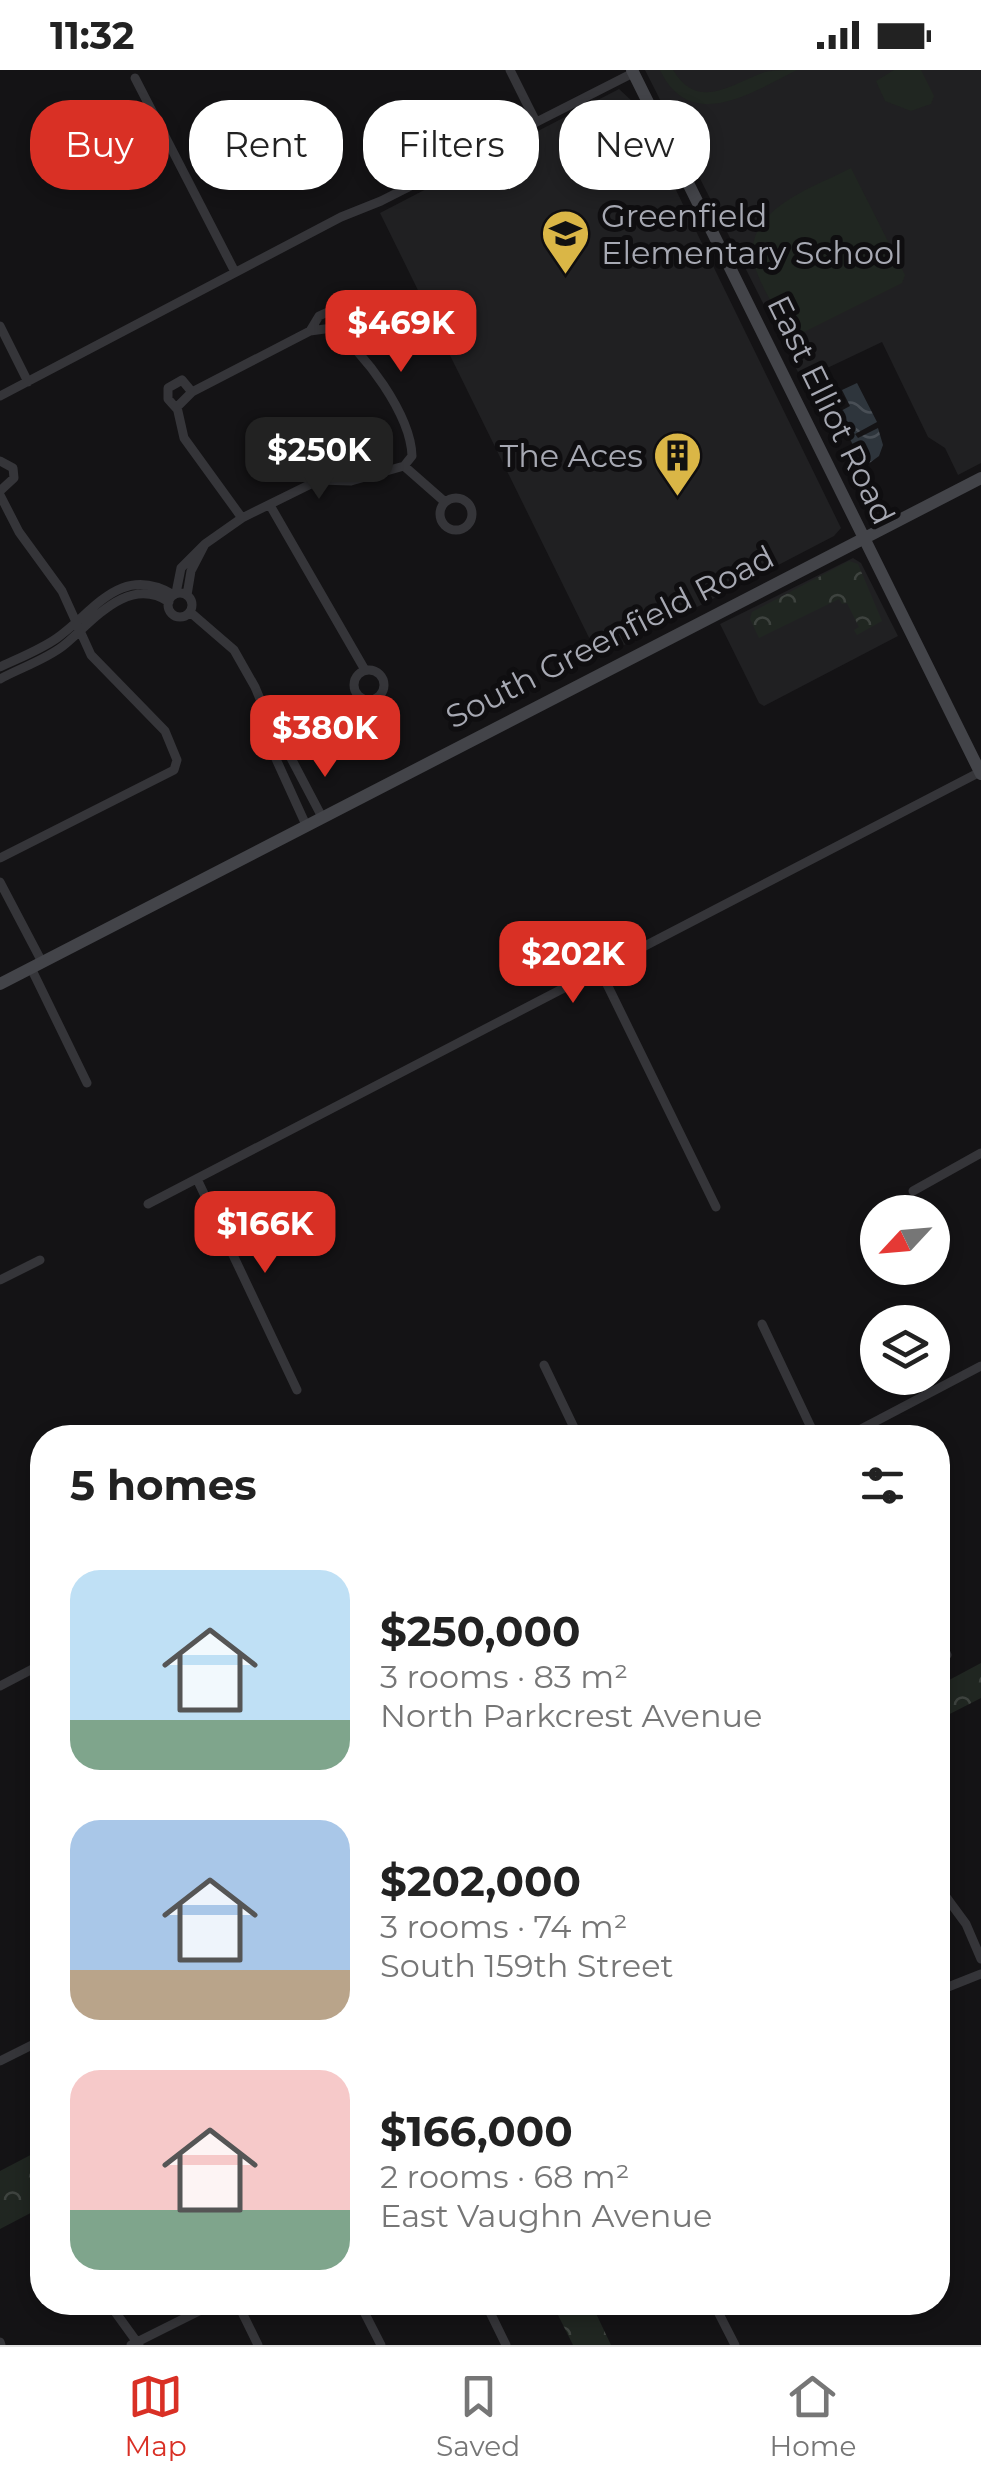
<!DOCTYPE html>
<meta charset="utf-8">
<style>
body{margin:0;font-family:Montserrat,sans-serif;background:#f2f2f2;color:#222;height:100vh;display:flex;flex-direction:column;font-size:38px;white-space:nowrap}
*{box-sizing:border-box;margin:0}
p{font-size:32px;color:#767676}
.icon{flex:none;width:55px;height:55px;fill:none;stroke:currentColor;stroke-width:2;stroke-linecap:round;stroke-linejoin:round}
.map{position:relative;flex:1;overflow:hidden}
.sheet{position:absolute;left:30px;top:1355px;width:920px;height:890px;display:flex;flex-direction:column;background:#fff;border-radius:40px;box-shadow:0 5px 15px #0003}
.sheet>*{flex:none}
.hud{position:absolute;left:30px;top:30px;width:922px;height:90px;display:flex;gap:20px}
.needle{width:65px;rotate:244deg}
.tools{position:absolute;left:860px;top:1125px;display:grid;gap:20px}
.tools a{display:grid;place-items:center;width:90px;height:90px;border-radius:50%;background:#fff;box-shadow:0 5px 15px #0003;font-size:50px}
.price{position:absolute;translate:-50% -85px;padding:0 22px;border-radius:20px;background:#d93025;color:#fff;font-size:32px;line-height:65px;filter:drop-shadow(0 2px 5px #0008)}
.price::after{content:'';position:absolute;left:50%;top:60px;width:30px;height:22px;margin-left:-15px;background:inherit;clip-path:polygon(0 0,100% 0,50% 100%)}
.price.active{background:#222;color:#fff}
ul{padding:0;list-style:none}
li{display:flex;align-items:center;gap:30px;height:250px;padding:0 40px}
li span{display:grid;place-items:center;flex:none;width:280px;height:200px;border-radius:30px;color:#555}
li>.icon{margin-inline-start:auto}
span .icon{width:120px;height:120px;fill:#fffc;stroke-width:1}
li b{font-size:42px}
h2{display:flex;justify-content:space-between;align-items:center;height:120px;padding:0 40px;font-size:42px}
.tag{padding:0 35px;border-radius:40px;background:#fff;box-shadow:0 5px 15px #0003;font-size:35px;line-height:90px}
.tag.active{background:#d93025;color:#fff}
.status{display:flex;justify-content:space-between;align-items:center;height:70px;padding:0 50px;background:#fff;direction:ltr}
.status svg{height:28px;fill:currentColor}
.dock{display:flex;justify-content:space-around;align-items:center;height:140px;border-top:2px solid #e0e0e0;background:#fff;font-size:28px;color:#767676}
.dock a{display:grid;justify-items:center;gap:5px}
.dock .active{color:#d93025}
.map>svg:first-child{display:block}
</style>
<div class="status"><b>11:32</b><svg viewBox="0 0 49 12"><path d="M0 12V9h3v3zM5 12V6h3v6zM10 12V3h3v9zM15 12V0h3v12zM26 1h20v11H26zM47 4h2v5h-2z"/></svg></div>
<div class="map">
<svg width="981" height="2275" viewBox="0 0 981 2275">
<defs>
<pattern id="park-crowns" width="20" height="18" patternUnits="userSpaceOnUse" patternTransform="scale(2.5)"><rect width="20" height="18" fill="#202621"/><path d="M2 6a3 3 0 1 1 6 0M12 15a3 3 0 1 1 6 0" fill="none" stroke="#3e433f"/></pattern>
<pattern id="water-waves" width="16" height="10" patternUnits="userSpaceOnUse" patternTransform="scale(2.5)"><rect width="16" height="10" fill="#2e353c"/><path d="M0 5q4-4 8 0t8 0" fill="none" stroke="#494f56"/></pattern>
</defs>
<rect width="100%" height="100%" fill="#141315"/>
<!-- built -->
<path fill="#202022" d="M645,0H981V393L958,405L945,378L928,367L882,272L802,310Z
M619,19L633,32L841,458L834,466L599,588L380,143Z
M853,488L861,493L898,566L764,636L759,633L720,554Z"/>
<!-- park -->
<path fill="url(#park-crowns)" d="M849,491L858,494L882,551L857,565L854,560L859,557L847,533L842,534L839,529L759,568L750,549L752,542Z
M981,1593V1628L938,1650V1616Z
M42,2079V2137L0,2159V2101Z
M552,2233H591L611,2275H573Z"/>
<!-- garden -->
<path fill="#202621" d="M660,0H673C699,42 731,14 765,2C775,0 787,0 797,0C753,22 690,64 660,0Z
M894,0H921L934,26L931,34L911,41L885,31L876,11Z
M851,98L905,205L902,213L792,268C781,247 764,223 756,200C736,141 813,118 851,98Z"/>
<!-- water -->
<path fill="url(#water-waves)" d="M857,313L877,352L855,364L858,368L878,358L883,375L879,386L864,397L837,343L850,336L842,320Z"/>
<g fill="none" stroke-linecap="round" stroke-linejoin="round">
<!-- street -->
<path stroke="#353539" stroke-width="9" d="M510,0L536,52
M135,8L235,202
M0,256L28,312
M310,261L319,246L330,241L343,248L344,267
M0,326L341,147L381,131L633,3
M177,339L168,329V318L182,310L192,322
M0,391L13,398L14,408L0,421
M404,396L445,432
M0,425L19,462L62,521L91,585L165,661L177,690L174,700L0,788
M440 444a16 16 0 1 1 32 0a16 16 0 1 1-32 0Z
M271,437L365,600
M205,474L242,448L319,410L351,411L404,396L412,386C411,345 364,281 332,258L310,261L192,322L177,337L184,368L242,448
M176,523L181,498L205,474L191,501L187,525
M168 535a12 12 0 1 1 24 0a12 12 0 1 1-24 0Z
M190,542L234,580L255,617L275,665L276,689L306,755
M0,597C19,588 40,580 57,568C94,542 120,493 174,525
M354 615a15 15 0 1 1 30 0a15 15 0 1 1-30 0Z
M0,609C20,598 45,590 63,576C91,554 127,504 169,532
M275,665L282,671L322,747
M0,812L42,892
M31,898L87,1013
M600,900L716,1137
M197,1109L297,1320
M913,1121L981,1083
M148,1134L980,702
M0,1210L40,1190
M762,1254L816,1368
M544,1295L579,1368
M844,1368L981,1296
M938,1566L947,1585
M0,1616L42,1594
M938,1816L966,1854L981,1889
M938,1921L981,1904
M0,1991L42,1970
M108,2232L139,2275
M237,2232L258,2275
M359,2232L381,2275
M485,2232L506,2275
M713,2232L735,2275
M0,2272L1,2275
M131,2275L217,2232"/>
<!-- secondary -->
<path stroke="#434449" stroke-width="12" d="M632,0L981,704
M0,914L981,408"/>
</g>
<!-- icons -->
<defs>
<symbol id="school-pin" viewBox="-11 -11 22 30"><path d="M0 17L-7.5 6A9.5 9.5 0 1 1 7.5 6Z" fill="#dab646" stroke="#0f0e10"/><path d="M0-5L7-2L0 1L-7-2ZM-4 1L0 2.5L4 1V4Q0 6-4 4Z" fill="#111"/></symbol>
<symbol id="building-pin" viewBox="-11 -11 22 30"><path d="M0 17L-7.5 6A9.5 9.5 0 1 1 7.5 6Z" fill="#dab646" stroke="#0f0e10"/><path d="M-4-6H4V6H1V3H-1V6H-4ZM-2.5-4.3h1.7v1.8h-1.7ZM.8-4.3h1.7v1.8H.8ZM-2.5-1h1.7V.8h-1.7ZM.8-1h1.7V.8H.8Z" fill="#111"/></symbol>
</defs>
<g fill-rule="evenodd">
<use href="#school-pin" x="538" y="136" width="55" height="75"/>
<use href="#building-pin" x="650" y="358" width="55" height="75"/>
</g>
<g text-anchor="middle" stroke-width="10" stroke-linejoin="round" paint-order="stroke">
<!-- poi labels -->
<g font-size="32" fill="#a7a9b3" stroke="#0f0e10" text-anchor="start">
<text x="601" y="157">Greenfield<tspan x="601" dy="37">Elementary School</tspan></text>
<text x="643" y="397" text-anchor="end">The Aces</text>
</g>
<!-- street labels -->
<g font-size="32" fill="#a7a9b3" stroke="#0f0e10">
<text transform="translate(831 340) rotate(64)" y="11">East Elliot Road</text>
<text transform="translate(610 567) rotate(-27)" y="11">South Greenfield Road</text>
</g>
</g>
</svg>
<div class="tools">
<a><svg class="needle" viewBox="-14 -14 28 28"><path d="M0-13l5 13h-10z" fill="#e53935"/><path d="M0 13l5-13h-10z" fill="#767676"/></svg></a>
<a><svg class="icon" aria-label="layers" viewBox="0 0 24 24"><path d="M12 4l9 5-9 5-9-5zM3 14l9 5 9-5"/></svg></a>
</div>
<b class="price" style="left:401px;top:305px">$469K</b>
<b class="price active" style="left:319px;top:432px">$250K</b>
<b class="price" style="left:325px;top:710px">$380K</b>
<b class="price" style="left:573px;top:936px">$202K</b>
<b class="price" style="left:265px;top:1206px">$166K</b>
<div class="hud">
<a class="tag active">Buy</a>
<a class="tag">Rent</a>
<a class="tag">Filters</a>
<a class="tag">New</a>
</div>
<section class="sheet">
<h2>5 homes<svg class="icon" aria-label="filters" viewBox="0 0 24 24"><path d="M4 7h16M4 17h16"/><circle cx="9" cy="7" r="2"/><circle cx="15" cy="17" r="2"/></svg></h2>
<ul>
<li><span style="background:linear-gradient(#bfe0f5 75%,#7fa58c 0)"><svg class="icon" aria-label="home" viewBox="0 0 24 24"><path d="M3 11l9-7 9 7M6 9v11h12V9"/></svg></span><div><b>$250,000</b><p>3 rooms · 83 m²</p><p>North Parkcrest Avenue</p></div></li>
<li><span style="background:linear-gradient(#a9c7e8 75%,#b9a48a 0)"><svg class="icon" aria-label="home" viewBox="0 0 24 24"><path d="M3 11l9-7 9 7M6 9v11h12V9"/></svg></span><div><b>$202,000</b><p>3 rooms · 74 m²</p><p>South 159th Street</p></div></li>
<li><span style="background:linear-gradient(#f6c9c9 70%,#7fa58c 0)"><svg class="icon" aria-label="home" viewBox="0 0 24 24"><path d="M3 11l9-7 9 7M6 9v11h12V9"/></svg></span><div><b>$166,000</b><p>2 rooms · 68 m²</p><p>East Vaughn Avenue</p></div></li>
</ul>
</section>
</div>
<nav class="dock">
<a class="active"><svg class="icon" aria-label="map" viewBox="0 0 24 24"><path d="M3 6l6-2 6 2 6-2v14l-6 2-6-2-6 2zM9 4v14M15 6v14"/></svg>Map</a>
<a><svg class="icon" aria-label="saved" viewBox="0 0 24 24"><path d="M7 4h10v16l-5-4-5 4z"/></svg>Saved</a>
<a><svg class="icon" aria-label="home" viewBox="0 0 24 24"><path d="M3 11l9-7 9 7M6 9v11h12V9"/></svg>Home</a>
</nav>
